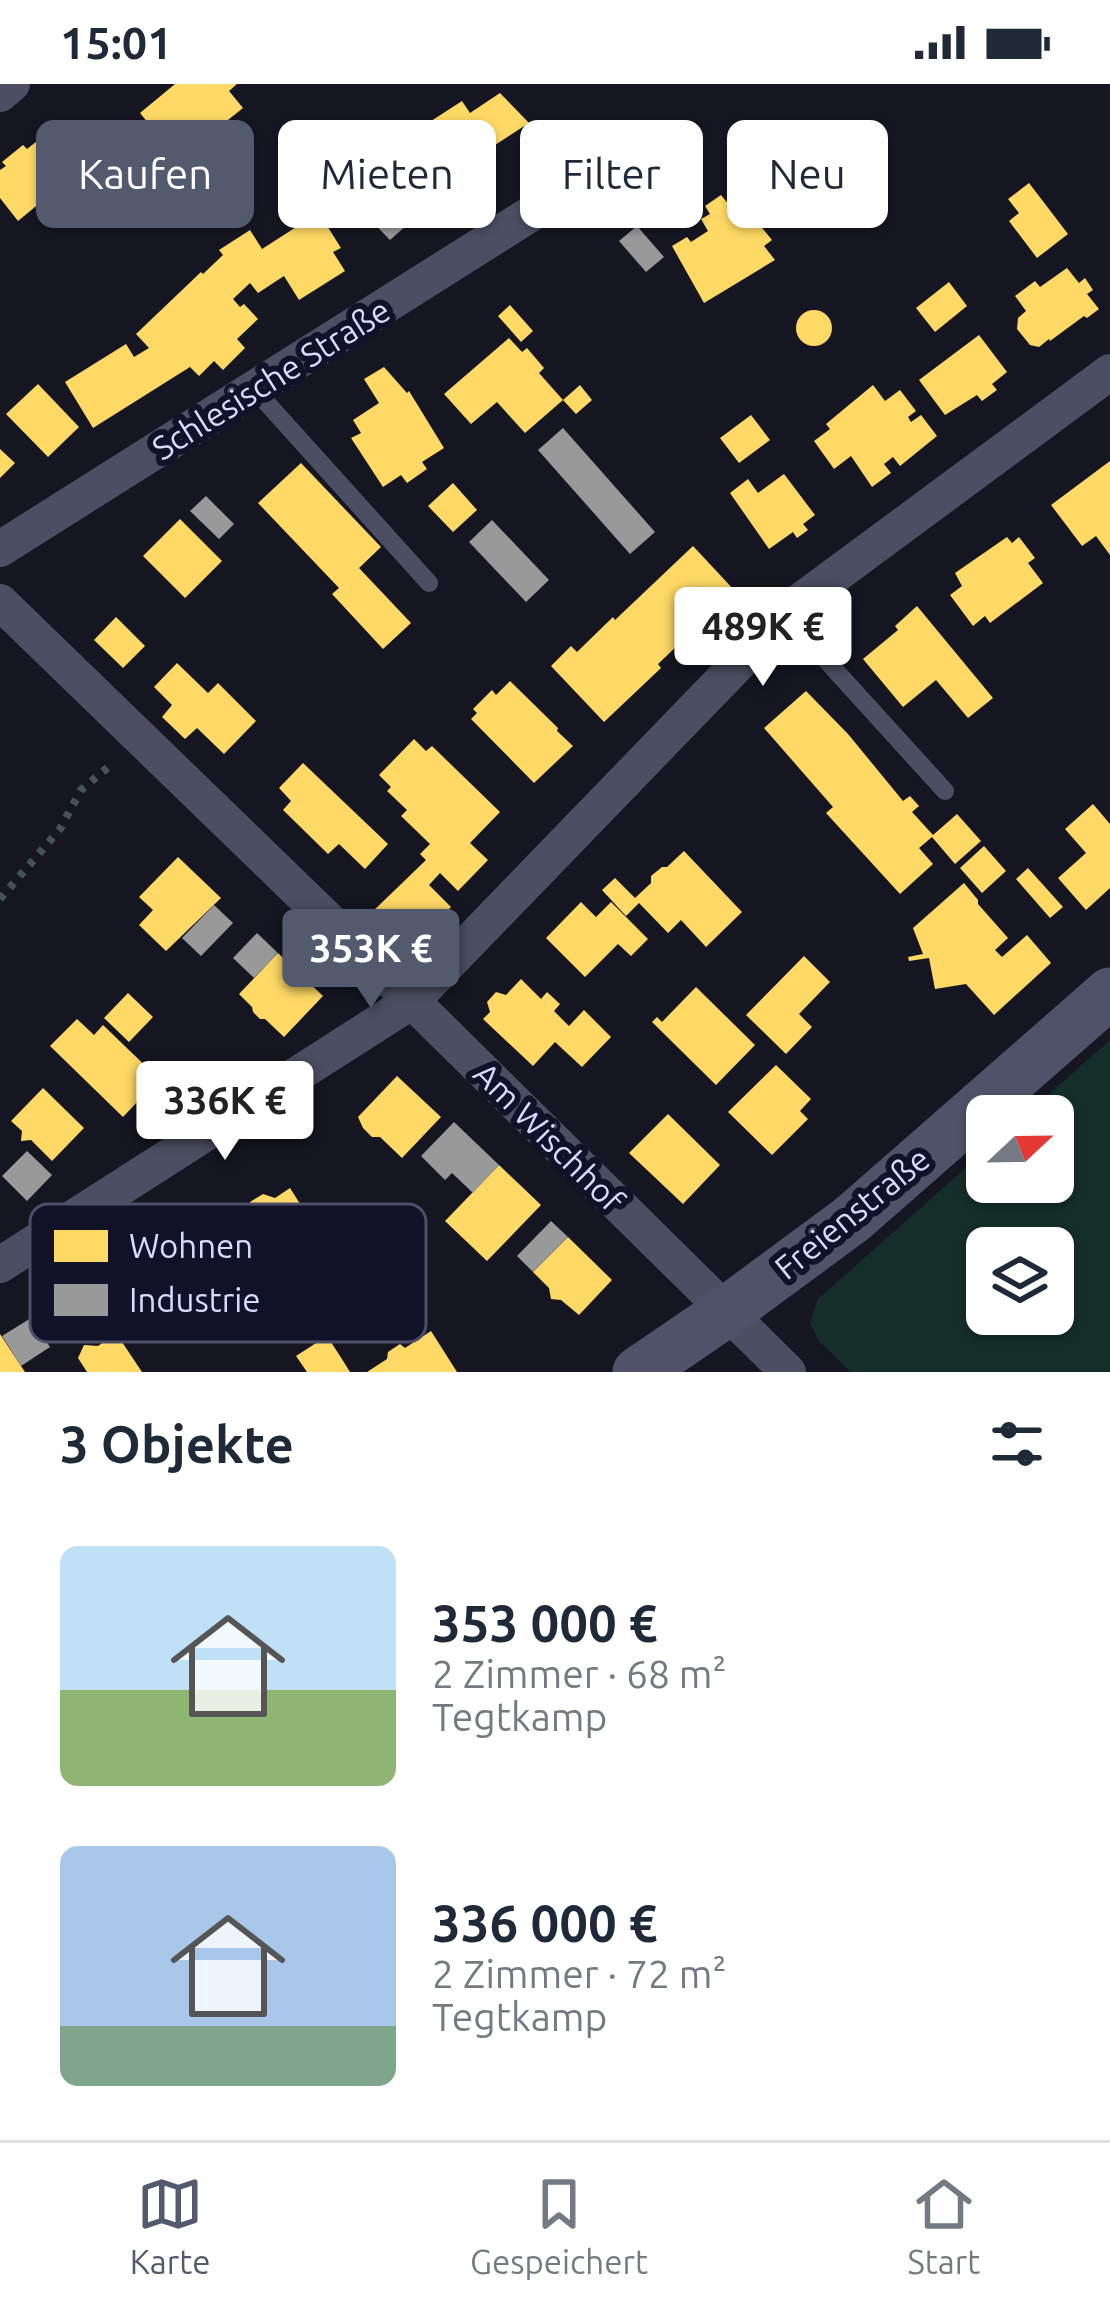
<!DOCTYPE html>
<html lang="de">
<meta charset="utf-8">
<style>
body{margin:0;font-family:Ubuntu,sans-serif;background:#f6f6f7;color:#1f2937;height:100vh;display:flex;flex-direction:column;font-size:45px;white-space:nowrap}
*{box-sizing:border-box;margin:0}
p{font-size:39px;color:#747a83}
.icon{flex:none;width:66px;height:66px;fill:none;stroke:currentColor;stroke-width:2;stroke-linecap:round;stroke-linejoin:round}
.map{position:relative;height:1288px;overflow:hidden}
.panel{display:flex;flex-direction:column;background:#fff;flex:1}
.panel>*{flex:none}
.guide{position:absolute;left:36px;top:36px;width:1038px;height:108px;display:flex;gap:24px}
.needle{width:78px;rotate:68deg}
.tools{position:absolute;left:966px;top:1011px;display:grid;gap:24px}
.tools a{display:grid;place-items:center;width:108px;height:108px;border-radius:18px;background:#fff;box-shadow:0 3px 9px #0004;font-size:60px}
.price{position:absolute;translate:-50% -102px;padding:0 27px;border-radius:12px;background:#fff;color:#222;font-size:39px;line-height:78px;filter:drop-shadow(0 3px 6px #0008)}
.price::after{content:'';position:absolute;left:50%;top:72px;width:36px;height:27px;margin-left:-18px;background:inherit;clip-path:polygon(0 0,100% 0,50% 100%)}
.price.on{background:#545a6e;color:#fff}
ul{padding:0;list-style:none}
li{display:flex;align-items:center;gap:36px;height:300px;padding:0 60px}
li span{display:grid;place-items:center;flex:none;width:336px;height:240px;border-radius:18px;color:#555}
li>.icon{margin-inline-start:auto}
span .icon{width:144px;height:144px;fill:#fffc;stroke-width:1}
li b{font-size:51px}
h2{display:flex;justify-content:space-between;align-items:center;height:144px;padding:0 60px;font-size:51px}
.pill{padding:0 42px;border-radius:18px;background:#fff;box-shadow:0 3px 9px #0004;font-size:42px;line-height:108px}
.pill.on{background:#545a6e;color:#fff}
.status{display:flex;justify-content:space-between;align-items:center;height:84px;padding:0 60px;background:#fff;direction:ltr}
.status svg{height:33px;fill:currentColor}
.tab-bar{display:flex;justify-content:space-around;align-items:center;height:168px;border-top:3px solid #e0e1e3;background:#fff;font-size:33px;color:#747a83}
.tab-bar a{display:grid;justify-items:center;gap:6px}
.tab-bar .on{color:#545a6e}
.map>svg:first-child{display:block}
</style>
<div class="status"><b>15:01</b><svg viewBox="0 0 49 12"><path d="M0 12V9h3v3zM5 12V6h3v6zM10 12V3h3v9zM15 12V0h3v12zM26 1h20v11H26zM47 4h2v5h-2z"/></svg></div>
<div class="map">
<svg width="1110" height="1288" viewBox="0 0 1110 1288">
<rect width="100%" height="100%" fill="#161623"/>
<!-- green -->
<path fill="#142e2a" fill-rule="evenodd" d="M1110,956V1288H851L819,1257L810,1239L818,1215L987,1065V1098H1053V1032H1024ZM1053,1164V1230H987V1164Z"/>
<!-- homes -->
<path fill="#ffd966" d="M175,0H237L229,7L243,24L178,76L140,29Z
M500,9L529,39L492,63L494,68L462,88L464,90L424,113L391,63L462,17L470,29Z
M56,42L68,58L76,51L84,60L76,66L89,83L77,93L75,90L18,137L0,114V86L6,82L2,78L23,61L27,65Z
M319,70L327,82L331,80L349,110L319,129L341,164L333,168L345,187L299,216L284,192L258,209L250,199L233,215L240,223L244,220L258,235L237,255L245,264L223,286L214,277L199,292L190,283L93,344L65,298L126,260L134,273L149,264L136,250L201,188L203,190L223,171L219,166L250,146L262,165L304,138L287,111L301,102L292,87Z
M132,72L154,96L107,135L89,112L106,99L103,96Z
M1029,99L1068,150L1037,174L1009,137L1019,129L1008,115Z
M721,111L748,144L758,139L772,156L764,162L775,176L704,219L672,162L687,153L691,158L708,147L701,135L710,130L705,122Z
M1067,184L1079,199L1085,194L1093,206L1087,210L1099,225L1087,234L1084,232L1050,257L1049,255L1039,263L1030,261L1017,245L1018,234L1026,227L1015,212L1035,197L1040,203Z
M949,198L967,222L935,248L916,224Z
M510,221L533,247L521,258L498,232Z
M796 244a18 18 0 1 1 36 0a18 18 0 1 1-36 0Z
M979,251L1007,288L992,300L997,306L982,317L977,311L945,331L919,296Z
M509,254L522,268L527,264L544,284L539,289L563,316L580,301L592,316L576,330L563,316L525,349L497,318L471,340L444,310Z
M384,283L407,309L409,307L444,364L422,378L427,385L407,399L401,391L383,403L351,354L361,349L353,336L379,319L364,295Z
M38,300L79,343L48,373L6,330Z
M873,301L885,317L900,306L916,327L908,333L911,338L921,331L937,352L900,382L893,373L884,380L891,389L872,403L851,372L834,385L814,357L830,345L826,340Z
M751,331L770,356L739,379L720,354Z
M0,365L15,379L0,394Z
M1110,377V471L1096,452L1082,462L1051,421Z
M301,379L381,463L359,484L411,539L383,565L332,510L339,504L258,419Z
M784,390L815,431L803,440L808,446L797,454L793,448L769,465L730,409L748,395L758,409Z
M453,399L477,426L453,448L428,422Z
M180,435L222,477L185,514L143,472Z
M1007,453L1012,459L1019,453L1035,474L1028,479L1043,499L990,539L985,532L973,542L950,511L962,502L955,489Z
M693,462L735,507L658,580L661,584L604,638L551,582L571,562L577,568L613,533L615,536Z
M917,522L993,614L968,634L936,596L903,623L863,575L898,546L895,542Z
M116,533L145,562L123,584L94,556Z
M177,579L208,609L218,599L256,637L224,670L197,644L185,655L162,633L172,621L154,603Z
M510,597L558,644L557,647L573,662L534,699L471,635L477,629L473,625L492,606L496,611Z
M806,607L848,650L903,717L910,712L919,722L912,728L933,751L957,730L981,757L955,780L932,753L919,764L933,780L900,810L826,729L833,723L764,644Z
M414,655L426,667L432,662L500,728L470,759L488,776L458,807L440,789L429,801L451,823L419,856L392,831L382,842L369,831L426,776L420,770L430,760L401,732L407,726L387,707L391,703L379,691Z
M303,679L388,760L365,785L339,760L328,770L283,726L291,717L279,704Z
M1093,720L1110,740V804L1086,826L1058,794L1086,769L1065,745Z
M984,762L1006,787L982,809L960,784Z
M684,767L742,828L706,863L681,836L668,849L639,819L626,832L602,806L615,794L635,814L651,799V792L662,783H667Z
M178,773L221,814L166,867L139,841L153,826L139,813Z
M1028,784L1063,823L1050,834L1016,795Z
M964,799L978,816V820L1008,854L995,866L1002,873L1027,851L1051,879L994,931L966,900L935,905L929,874L909,877L908,873L923,870L913,844Z
M581,818L596,833L611,818L648,855L631,872L618,860L585,893L546,854Z
M278,869L323,912L284,953L265,935H260L253,928L252,923L239,910Z
M804,872L830,898L799,930L812,943L786,970L746,931Z
M521,895L541,915L547,908L560,920L554,927L569,942L584,926L611,953L582,983L555,958L533,982L483,935L490,928L487,918L496,908L506,911Z
M696,903L755,961L716,1001L652,938L657,933L662,938Z
M128,909L153,933L129,958L104,934Z
M77,935L94,951L103,941L159,995L123,1033L50,962Z
M776,981L811,1015L800,1027L808,1035L772,1071L728,1028Z
M397,992L441,1033L402,1074L380,1053H372L363,1044L358,1033Z
M43,1004L84,1044L52,1077L31,1056L21,1057L22,1047L11,1037Z
M668,1030L720,1081L683,1120L629,1069Z
M499,1081L541,1121L487,1177L445,1137Z
M290,1104L333,1172L285,1202L242,1135L249,1131L250,1118L263,1110L275,1114Z
M568,1153L612,1196L579,1231L561,1216L551,1215L549,1204L533,1188Z
M431,1247L457,1288H367L387,1275L388,1268L400,1260L405,1264Z
M116,1249L142,1288H87L78,1274L84,1261L98,1262Z
M0,1250L21,1282L25,1288H0Z
M327,1252L340,1272L350,1288H307L296,1272Z"/>
<!-- industry -->
<path fill="#999" d="M380,111L407,141L390,156L362,127Z
M637,142L664,173L646,188L619,157Z
M563,344L655,448L630,470L538,366Z
M206,412L234,440L219,455L190,427Z
M492,436L549,496L526,518L469,458Z
M214,821L233,839L201,872L182,854Z
M257,849L278,869L254,894L233,874Z
M454,1038L499,1081L473,1109L452,1089L445,1096L421,1072Z
M27,1067L52,1091L27,1117L2,1092Z
M551,1137L568,1153L533,1188L517,1172Z
M251,1201L270,1231L265,1233L273,1246L253,1259L245,1246L240,1250L222,1220Z
M31,1234L50,1263L21,1282L2,1252Z"/>
<g fill="none" stroke-linecap="round" stroke-linejoin="round">
<!-- path -->
<path stroke="#44525c" stroke-width="8" stroke-dasharray="6 9" stroke-linecap="butt" d="M0,815L60,745L81,706L113,679"/>
<!-- lane -->
<path stroke="#4c4f63" stroke-width="18" d="M255,306L429,499
M785,531L945,707"/>
<!-- street -->
<path stroke="#4c4f63" stroke-width="36" d="M0,10L12,0
M0,465L540,124
M0,518L412,917L788,1288
M0,1181L412,917L795,521L1110,288"/>
<!-- secondary -->
<path stroke="#4f5269" stroke-width="51" d="M638,1288L726,1228L852,1135L1110,909"/>
</g>
<g text-anchor="middle" stroke-width="12" stroke-linejoin="round" paint-order="stroke">
<!-- street labels -->
<g font-size="33" fill="#d9dbfe" stroke="#111128">
<text transform="translate(271 295) rotate(-32)" y="12">Schlesische Straße</text>
<text transform="translate(549 1053) rotate(45)" y="12">Am Wischhof</text>
<text transform="translate(852 1129) rotate(-39)" y="12">Freienstraße</text>
</g>
</g>
<!-- legend -->
<rect x="30" y="1120" width="396" height="138" rx="18" fill="#111128" stroke="#4d4e68" stroke-width="3"/>
<rect x="54" y="1146" width="54" height="32" fill="#ffd966"/>
<rect x="54" y="1200" width="54" height="32" fill="#999"/>
<g font-size="33" fill="#d9dbfe">
<text x="129" y="1174">Wohnen</text>
<text x="129" y="1228">Industrie</text>
</g>
</svg>
<div class="tools">
<a><svg class="needle" viewBox="-14 -14 28 28"><path d="M0-13l5 13h-10z" fill="#e53935"/><path d="M0 13l5-13h-10z" fill="#747a83"/></svg></a>
<a><svg class="icon" aria-label="layers" viewBox="0 0 24 24"><path d="M12 4l9 5-9 5-9-5zM3 14l9 5 9-5"/></svg></a>
</div>
<b class="price" style="left:763px;top:605px">489K €</b>
<b class="price on" style="left:371px;top:927px">353K €</b>
<b class="price" style="left:225px;top:1079px">336K €</b>
<div class="guide">
<a class="pill on">Kaufen</a>
<a class="pill">Mieten</a>
<a class="pill">Filter</a>
<a class="pill">Neu</a>
</div>
</div>
<section class="panel">
<h2>3 Objekte<svg class="icon" aria-label="filters" viewBox="0 0 24 24"><path d="M4 7h16M4 17h16"/><circle cx="9" cy="7" r="2"/><circle cx="15" cy="17" r="2"/></svg></h2>
<ul>
<li><span style="background:linear-gradient(#bfe0f5 60%,#8fb573 0)"><svg class="icon" aria-label="home" viewBox="0 0 24 24"><path d="M3 11l9-7 9 7M6 9v11h12V9"/></svg></span><div><b>353 000 €</b><p>2 Zimmer · 68 m²</p><p>Tegtkamp</p></div></li>
<li><span style="background:linear-gradient(#a9c7e8 75%,#7fa58c 0)"><svg class="icon" aria-label="home" viewBox="0 0 24 24"><path d="M3 11l9-7 9 7M6 9v11h12V9"/></svg></span><div><b>336 000 €</b><p>2 Zimmer · 72 m²</p><p>Tegtkamp</p></div></li>
</ul>
</section>
<nav class="tab-bar">
<a class="on"><svg class="icon" aria-label="map" viewBox="0 0 24 24"><path d="M3 6l6-2 6 2 6-2v14l-6 2-6-2-6 2zM9 4v14M15 6v14"/></svg>Karte</a>
<a><svg class="icon" aria-label="saved" viewBox="0 0 24 24"><path d="M7 4h10v16l-5-4-5 4z"/></svg>Gespeichert</a>
<a><svg class="icon" aria-label="home" viewBox="0 0 24 24"><path d="M3 11l9-7 9 7M6 9v11h12V9"/></svg>Start</a>
</nav>
